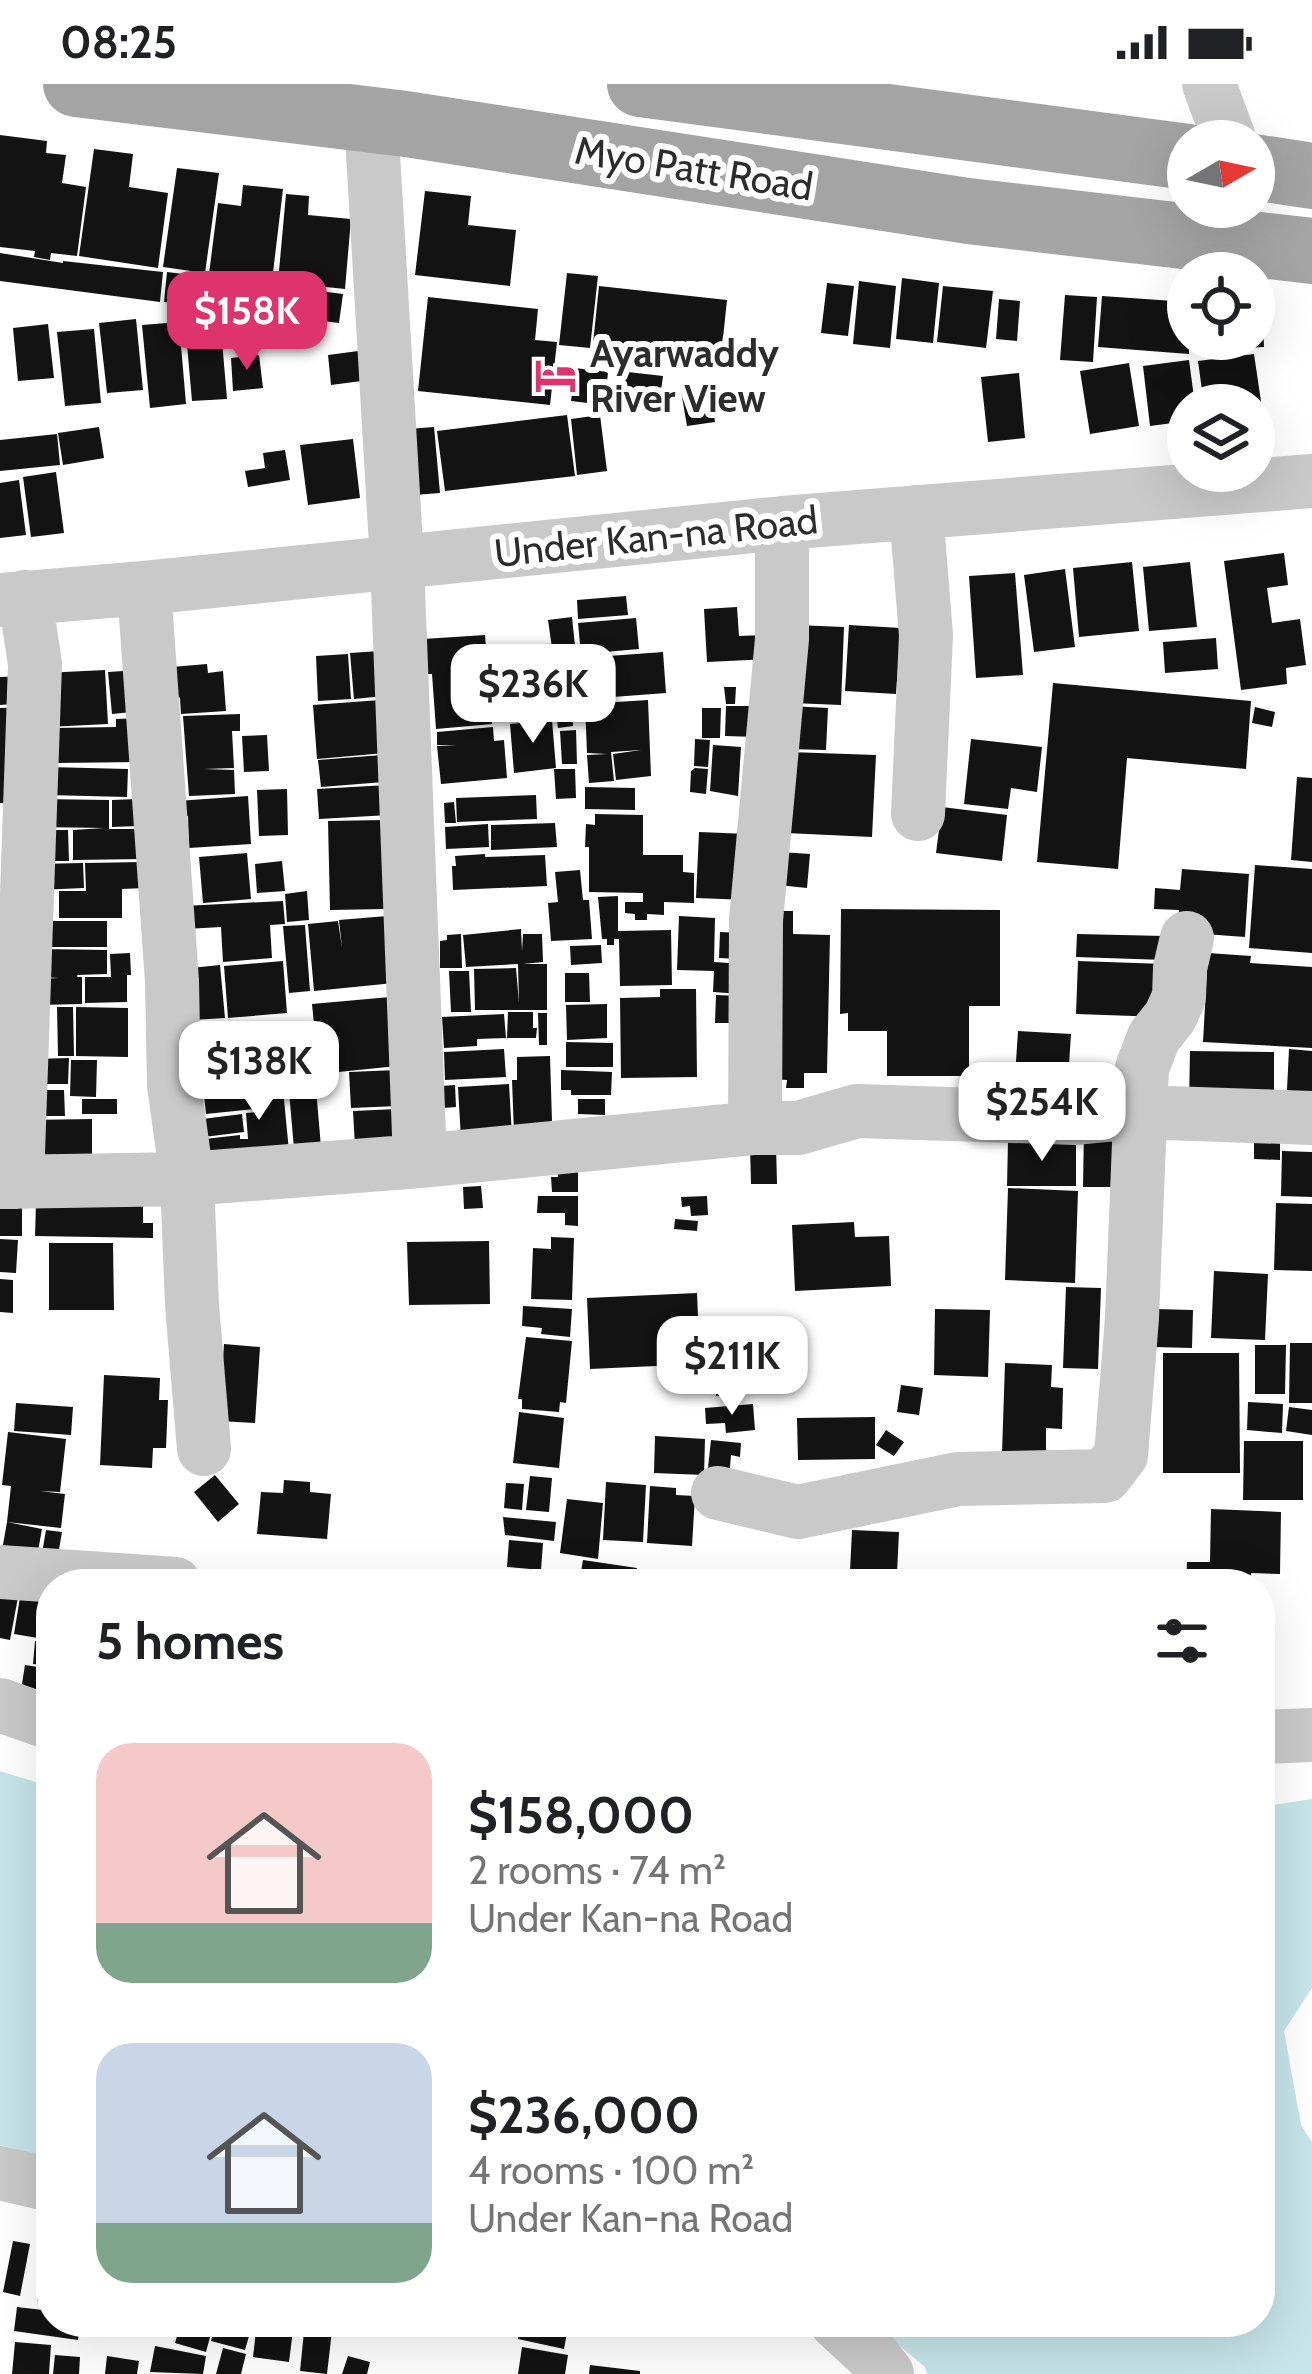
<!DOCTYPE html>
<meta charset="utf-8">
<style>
body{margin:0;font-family:Cabin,sans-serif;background:#f6f6f6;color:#202124;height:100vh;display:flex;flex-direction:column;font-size:45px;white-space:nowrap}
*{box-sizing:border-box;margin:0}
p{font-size:39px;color:#757577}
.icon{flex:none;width:66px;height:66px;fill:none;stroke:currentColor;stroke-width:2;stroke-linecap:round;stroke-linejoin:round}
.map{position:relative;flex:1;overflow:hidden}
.sheet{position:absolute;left:36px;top:1485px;width:1239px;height:768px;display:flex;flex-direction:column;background:#fff;border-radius:48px;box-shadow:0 12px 48px #0002}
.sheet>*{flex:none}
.needle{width:78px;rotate:81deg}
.controls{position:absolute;left:1167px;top:36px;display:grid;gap:24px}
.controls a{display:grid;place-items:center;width:108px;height:108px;border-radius:50%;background:#fff;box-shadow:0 12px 48px #0002;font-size:60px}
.price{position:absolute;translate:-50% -102px;padding:0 27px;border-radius:24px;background:#fff;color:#222;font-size:39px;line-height:78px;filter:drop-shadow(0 3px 6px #0008)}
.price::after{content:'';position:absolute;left:50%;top:72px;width:36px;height:27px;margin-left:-18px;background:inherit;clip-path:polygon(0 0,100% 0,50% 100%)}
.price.on{background:#dd346e;color:#fff}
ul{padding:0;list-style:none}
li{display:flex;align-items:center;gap:36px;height:300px;padding:0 60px}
li span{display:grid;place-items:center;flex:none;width:336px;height:240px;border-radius:36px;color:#555}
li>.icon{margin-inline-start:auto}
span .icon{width:144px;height:144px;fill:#fffc;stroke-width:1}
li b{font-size:51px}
h2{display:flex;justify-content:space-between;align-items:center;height:144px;padding:0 60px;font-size:51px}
.status{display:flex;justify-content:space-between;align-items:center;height:84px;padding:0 60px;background:#fff;direction:ltr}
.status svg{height:33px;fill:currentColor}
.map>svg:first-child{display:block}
</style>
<div class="status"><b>08:25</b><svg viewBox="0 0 49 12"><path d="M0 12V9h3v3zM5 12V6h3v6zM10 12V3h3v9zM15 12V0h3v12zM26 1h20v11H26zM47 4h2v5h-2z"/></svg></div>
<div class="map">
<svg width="1312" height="2290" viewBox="0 0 1312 2290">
<rect width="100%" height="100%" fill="#fff"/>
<!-- water -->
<path fill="#c6e4e9" d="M0,1687L51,1703V2075L0,2061Z
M1312,1715V1904L1284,1947L1301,2041L1312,2058V2290H927L925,2283L871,2238H1260V1723Z"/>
<!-- building -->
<path fill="#131313" d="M0,51L47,57L46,69L66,71L62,99L86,103L77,172L51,169L50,176L34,173L35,167L0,163Z
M94,65L133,70L129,103L168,109L158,184L79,172Z
M177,84L219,89L205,189L163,183Z
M243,101L283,105L272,197L209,190L218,119L241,122Z
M425,107L471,112L468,141L516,146L510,202L415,191Z
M286,110L309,112L308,131L351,135L345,205L278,198Z
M0,169L63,179V177L163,188L160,218L0,197Z
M167,188L343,210L339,239L164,218Z
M567,189L598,192L590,264L559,261Z
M902,194L939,199L933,259L896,255Z
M859,197L896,202L890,264L853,260Z
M827,199L854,202L848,252L821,249Z
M599,202L727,216L720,283L592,269Z
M943,202L993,207L986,264L937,258Z
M1065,211L1097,213L1093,278L1060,276Z
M1102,212L1188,218L1189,270L1098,263Z
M428,213L538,225L535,256L557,258L550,321L418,307Z
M999,215L1020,217L1017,257L996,255Z
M136,235L143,306L107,309L99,239Z
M1263,236L1264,263L1229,265L1228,255H1254V237Z
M179,238L186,320L150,324L142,241Z
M48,240L54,294L18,297L13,244Z
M94,245L101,319L65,322L57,248Z
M221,245L227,315L192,317L186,249Z
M1195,255H1221L1220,270L1194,268Z
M366,266L369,296L331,301L328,271Z
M1254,270L1263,331L1254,332V321H1204L1198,277Z
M259,271L263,304L233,307L231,274Z
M1189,276L1195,321H1188V337L1150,342L1143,282Z
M1129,279L1139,342L1090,350L1080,287Z
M575,284L608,288L605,321L571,317Z
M619,287L663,292L661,307L617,302Z
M1019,289L1025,354L988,358L981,293Z
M710,302L715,338L687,342L681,307Z
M567,331L575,392L445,407L437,347Z
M600,331L607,387L577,391L571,335Z
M99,343L104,374L63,381L58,349Z
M434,343L440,409L415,411L408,345Z
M57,350L60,381L0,387V356Z
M353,355L360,414L308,421L300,361Z
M285,366L290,396L248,403L245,387L265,384L263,369Z
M56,388L64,449L31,453L23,393Z
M19,396L26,451L0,454V399Z
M1284,469L1288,501L1267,504L1272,539L1300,535L1306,581L1286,584L1287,600L1241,606L1224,477Z
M1132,478L1139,547L1079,553L1073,484Z
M1190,478L1197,543L1149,547L1143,483Z
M1065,485L1075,563L1034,568L1024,491Z
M1015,489L1023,591L976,594L969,492Z
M626,512L628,531L578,535L577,516Z
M737,523L739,552L766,551L768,575L707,578L704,525Z
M572,533L575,562L552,564L548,536Z
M636,534L639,565L581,570L578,539Z
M796,541L844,543L841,621L792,619Z
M849,541L901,544L896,610L845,607Z
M485,551L492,640L436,645L432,590H426L423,555Z
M1216,554L1218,585L1165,589L1163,558Z
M542,563L544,579H552L551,568L574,565L577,593L547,596L546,588L529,589L527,564Z
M379,567L384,612L354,615L350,569Z
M663,568L666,609L586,615L582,574Z
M348,570L351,615L318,617L316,572Z
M207,580L208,589L223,587L226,627L181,630L180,614L174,609L172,583Z
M105,586L108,640L47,643L44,589Z
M138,586L142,627L112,630L108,588Z
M26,592L27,619L0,621V593Z
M571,598L573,642L558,644L556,628H553L550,600Z
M1053,599L1251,617L1246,685L1127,674L1118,785L1037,778Z
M724,603H736L735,620H726Z
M548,604L550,633L530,634L527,606Z
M380,616L385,669L317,675L313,621Z
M648,616L651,692L616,696L613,670L641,666L611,668L614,697L589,699L587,671L607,670L587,669L585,620Z
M726,622H759L757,653L725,652Z
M789,622L828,624L826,666L788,665Z
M25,623L19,719H0V624Z
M1255,623L1275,628L1272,643L1252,639Z
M702,624H721L720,654H702Z
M240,630V647H232L234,684L204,685L234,686L235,710L189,712L183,632Z
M141,634L142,678L55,679L54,644L116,643V635Z
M552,636L556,684L514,689L510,640Z
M493,643L494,657L504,656L507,694L441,700L437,662L457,661H437V648Z
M576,646L577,680H562L560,647Z
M267,651L269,687L244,688L242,652Z
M695,655L710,656L708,683L694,682Z
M971,655L1042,663L1037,708L1011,704L1008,725L964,720Z
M713,661L741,663L738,712L710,707Z
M789,668L876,671L872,753L786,749Z
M382,671L384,698L321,703L318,676Z
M48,683L128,685L127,713L47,711Z
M695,684L708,685L706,710L690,708L691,687Z
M554,685H575L576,714L556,715Z
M1297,693L1312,694V778L1291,776Z
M388,701L389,731L319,735L317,705Z
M585,703L635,704V726L585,725Z
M287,705L288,751L259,752L257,706Z
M536,711L537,735L457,738L456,714Z
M248,712L251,760L189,764L188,732L178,733L177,717Z
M39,715L109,716V745H143V775L73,776V746L104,744L39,743Z
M137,715L138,742L112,743V716Z
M454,718L456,739H445L444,719Z
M942,723L1007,731L1002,777L936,769Z
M595,730L643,731V771H683V788L694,789V819L664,818V831L647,830V836H635V830L625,829V818H643V809L589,808V763H585L586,740L595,741Z
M384,736L386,825L330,826L328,737Z
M555,739L557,763L491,766V741Z
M488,740L489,763L446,765L445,743Z
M38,746H68L69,777H38Z
M699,748L748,750V816L696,814Z
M780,768L810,770L807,804L778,801Z
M247,769L251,815L203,819L199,773Z
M485,770V773L545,771L547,802L453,806L452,782H456L455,772Z
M282,777L285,807L257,809L255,780Z
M143,778L144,804L122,805V834H59V807H86L85,779Z
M83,779L84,804L38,806L37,780Z
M1255,781L1312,785V869L1249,864Z
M1182,785L1249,790L1245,853L1177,848L1179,826L1154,825L1155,804L1180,806Z
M580,786L583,816H589L592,855L551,857L548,819L558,818L555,788Z
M307,807L309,836L287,838L285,810Z
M618,812V847L671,846L672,901L620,902L619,855H614V861H607V855H602L598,813Z
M283,817L285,840L270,841L272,874L223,878L221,843L186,845L184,822Z
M841,825L1000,826V922H969V992H887V947H848V929L840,930Z
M772,827H793V850L830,851L827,989H804V1004H786L787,996L768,995Z
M387,832L394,899L314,907L308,840L338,837L342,864L339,836Z
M679,832L715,834L714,878L743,880L741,910L713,908L714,887L677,886Z
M37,837H107V863H37Z
M305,841L310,907L289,909L283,842Z
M521,845L522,867L523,850H542L543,878L523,880H547V926H475L474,885L516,884L519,919L518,880L466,883L463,851Z
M720,848L743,849L741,875L719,874Z
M461,850L462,884H440V857L447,856V851Z
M1077,850L1165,852V876L1076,873Z
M601,861L602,879L571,881L570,862Z
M38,865L107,866V890L77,891V893H82V920L37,921L36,895L59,894L38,893Z
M130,869L131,891H127V918L85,919V893H111L110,870Z
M1208,869L1251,872L1250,879L1312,883V964L1203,958Z
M283,877L287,929L228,934L224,882Z
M1078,877L1164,880L1162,933L1076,930Z
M220,881L225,934L193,936L181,885Z
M449,887H469L471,928H451Z
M565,889H589L590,918H565Z
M660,905H696L697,993L621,994L620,914L660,913Z
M716,911L739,912L732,939H715Z
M390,913L397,982L319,990L312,920Z
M607,920V954L567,956L566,921Z
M57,923H73L74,972H58Z
M76,923L128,924V973L76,972Z
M508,928H533V944H537L536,954H507Z
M538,929H547V961H539Z
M504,930L506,954L477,955V962L444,964L442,933Z
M233,937L236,986L202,987L199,938Z
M309,937L311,973L259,977L257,941Z
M255,942L258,984L239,985L236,943Z
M1018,947L1071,950L1067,1012L1014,1008Z
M566,958L613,959V983H566Z
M504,965L506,993L445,996L444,968Z
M1289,965L1312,967V1027L1286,1026Z
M1190,967L1274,968V1021L1189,1020Z
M550,972L552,1038L514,1049L512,996H517V973Z
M69,974L68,1000H35L34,975Z
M71,976H97L96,1013L70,1012Z
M314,981L321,1063L294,1065L287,984Z
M281,985L289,1067L207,1073L205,1055L240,1051V1055H248L246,1029L260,1028L256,988Z
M397,986L399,1022L351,1024L349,988Z
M561,986L612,988L611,1011H571V1006H561Z
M250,987L254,1025L206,1030L202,992Z
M509,1000L512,1052L461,1055L458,1003Z
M455,1001L456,1023L443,1024L441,1002Z
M27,1006H64L65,1032H27Z
M82,1015H117V1030H82Z
M578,1015H605V1031L578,1030Z
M397,1025L399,1059L355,1062L353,1027Z
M242,1030L244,1048L204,1053L202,1035Z
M92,1035V1081H36L28,1036Z
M1084,1044L1116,1045L1115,1103H1083Z
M1008,1057L1076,1058V1102H1007Z
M1254,1058L1280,1059V1076L1254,1075Z
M776,1061L777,1100H751L750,1062Z
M1282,1067L1312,1068V1113L1281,1112Z
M578,1074V1108H552L551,1093H558L557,1075Z
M481,1102L483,1124L464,1125L463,1103Z
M1008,1104L1078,1107L1075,1199L1005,1196Z
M143,1108V1139H153V1154L35,1152L36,1119Z
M0,1110H22V1152H0Z
M538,1112H578V1142L565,1141V1129H537Z
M707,1112L708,1131L691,1132L690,1122L682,1123L681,1113Z
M1276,1119L1312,1120V1187L1274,1186Z
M675,1135L698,1137L697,1147L674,1145Z
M854,1138L855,1153L889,1152L891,1202L795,1207L792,1141Z
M551,1153L574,1154L572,1216L531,1215L533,1164L551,1165Z
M0,1155L18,1156L16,1189L0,1188Z
M489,1157L490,1220L409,1221L407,1158Z
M49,1159H113L114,1226H49Z
M1214,1187L1268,1190L1265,1256L1211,1254Z
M0,1195L13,1196V1229L0,1228Z
M1066,1203L1101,1204L1098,1285L1063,1284Z
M697,1209L700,1280L590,1285L587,1214Z
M523,1222L572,1225L570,1253L541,1250L542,1244L522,1242Z
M935,1225L990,1226L988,1293L934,1291Z
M1155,1225L1193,1226L1192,1264L1154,1263Z
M759,1239L764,1287H761L762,1297L742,1299L743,1310L716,1312L715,1292L705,1293L700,1245Z
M526,1253L572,1257L566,1319L560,1318L559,1328L522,1325V1315H518Z
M1290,1259H1312V1319H1289Z
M224,1260L260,1263L255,1339L219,1337Z
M1255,1261H1286L1285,1310H1255Z
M1163,1269H1239L1240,1389H1163Z
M1005,1279L1052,1281L1051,1303L1063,1304L1062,1345L1046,1344V1371L1002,1369Z
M104,1291L160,1294L159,1316H168L166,1364H153L152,1384L100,1381Z
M901,1301L923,1304L919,1331L897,1328Z
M1248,1318L1283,1320L1282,1349L1247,1346Z
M16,1319L73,1323L71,1351L14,1347Z
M753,1320L755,1346L726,1349L725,1339L706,1340L705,1324Z
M1289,1323L1312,1326V1351L1286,1347Z
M519,1328L564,1334L559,1384L513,1379Z
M875,1333V1375L798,1376L797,1334Z
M886,1346L904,1358L894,1372L876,1361Z
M8,1348L66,1355L60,1408L40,1407L65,1410L61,1444L7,1438L11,1402L2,1401Z
M655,1352L705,1355L704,1391L654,1389Z
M711,1356L741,1359L740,1373L731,1371L729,1395L707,1393Z
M1244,1357H1303V1416H1243Z
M215,1391L239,1420L218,1438L194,1408Z
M530,1392L552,1394L549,1428L526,1426Z
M284,1396L310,1398V1408L331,1410L327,1455L257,1450L261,1408L283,1409Z
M606,1398L646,1401L643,1458L603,1456Z
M506,1399L524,1400L522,1426L504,1424Z
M650,1402L676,1404V1411L695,1412L692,1462L647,1459Z
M567,1415L603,1419L598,1475L560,1469Z
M1211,1425L1281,1428L1280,1490L1251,1489V1500H1186L1187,1478H1210Z
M503,1433L556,1438L554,1457L505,1451Z
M7,1438L42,1445L35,1484L0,1478Z
M46,1446L62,1448L56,1483L40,1481Z
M852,1446L899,1448L897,1489L850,1487Z
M509,1456L543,1459L541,1486L507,1483Z
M583,1476L637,1484L635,1500H579Z
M513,1486L550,1489L549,1500H512Z
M659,1487L705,1488V1500L659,1499Z
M1060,1493L1089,1497V1500H1059Z
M23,1495L51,1501V1540L40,1539L38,1554L14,1550Z
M0,1505L19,1508L10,1556L0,1554Z
M35,1557L51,1559V1582L33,1580Z
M25,1581L51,1585L46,1610L21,1606Z
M45,2152L51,2153V2219L37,2217Z
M13,2157L30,2160L20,2212L3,2208Z
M17,2223L51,2227V2238H81L78,2256L14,2247Z
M181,2238H214L206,2268L175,2259Z
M216,2238H253L245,2266L211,2257Z
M257,2238H294L289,2278L253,2273Z
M305,2238H333L327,2290L300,2287Z
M522,2238H544L568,2243L564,2265L518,2255Z
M15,2258L51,2261L49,2290H12Z
M155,2262L206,2272L203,2290L150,2288Z
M522,2263L568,2271L565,2290H518Z
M223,2264L246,2270L241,2290H216Z
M55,2271L80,2273L79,2290H53Z
M107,2272L139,2277L137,2290H105Z
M348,2272L370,2278L367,2290H342Z
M590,2281L640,2287V2290H589Z"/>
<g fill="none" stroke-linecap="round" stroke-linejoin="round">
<!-- minor -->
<path stroke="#c9c9c9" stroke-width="54" d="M1209,0L1230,57
M371,35L397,478L420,1077
M916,428L926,551L918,730
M144,504L172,897L174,1001L187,1095L192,1221L204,1365
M0,516L144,504L782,439L1312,397
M755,1044L756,836L782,555V439
M0,1098L187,1095L420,1077L755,1044H798L857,1027L1076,1034L1138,1028L1312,1034
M17,1098L35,580L25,513
M718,1409L798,1428L958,1395L1105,1392L1121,1371L1132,1234L1142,984L1154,953L1170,933L1179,913L1180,884L1187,854
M0,1488L175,1500
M0,1621L51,1639
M1260,1653L1312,1651
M0,2089L51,2101
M836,2238L875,2274L887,2290"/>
<!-- major -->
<path stroke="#a4a4a4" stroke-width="66" d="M76,0L406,40L968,127L1312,167
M640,0L1188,73
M1254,83L1312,92"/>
</g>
<!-- icons -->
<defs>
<symbol id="hotel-bare" viewBox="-9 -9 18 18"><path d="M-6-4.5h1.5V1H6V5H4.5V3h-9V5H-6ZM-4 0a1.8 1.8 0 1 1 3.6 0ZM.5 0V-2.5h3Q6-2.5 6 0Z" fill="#dd346e" stroke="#fff" stroke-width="2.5" paint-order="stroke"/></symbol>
</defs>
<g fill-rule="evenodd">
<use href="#hotel-bare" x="526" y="262" width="59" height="59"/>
</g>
<g text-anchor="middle" stroke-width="12" stroke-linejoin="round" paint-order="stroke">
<!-- street labels -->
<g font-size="39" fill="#2c2c2c" stroke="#fff">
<text transform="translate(694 84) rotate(9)" y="14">Myo Patt Road</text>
<text transform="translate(656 452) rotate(-6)" y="14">Under Kan-na Road</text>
</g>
<!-- poi labels -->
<g font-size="39" font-weight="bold" fill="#2c2c2c" stroke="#fff" text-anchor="start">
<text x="590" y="283">Ayarwaddy<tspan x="590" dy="45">River View</tspan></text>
</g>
</g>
</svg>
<div class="controls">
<a><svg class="needle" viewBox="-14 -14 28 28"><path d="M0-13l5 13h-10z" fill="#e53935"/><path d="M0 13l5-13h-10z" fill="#757577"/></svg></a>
<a><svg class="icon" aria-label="locate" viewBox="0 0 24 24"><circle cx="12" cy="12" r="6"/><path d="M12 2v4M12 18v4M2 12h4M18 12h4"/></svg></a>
<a><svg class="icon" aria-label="layers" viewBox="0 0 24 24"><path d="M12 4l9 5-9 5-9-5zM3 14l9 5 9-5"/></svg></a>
</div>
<b class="price on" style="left:247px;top:289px">$158K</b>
<b class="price" style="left:533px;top:662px">$236K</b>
<b class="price" style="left:259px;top:1039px">$138K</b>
<b class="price" style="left:1042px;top:1080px">$254K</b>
<b class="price" style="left:732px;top:1334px">$211K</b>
<section class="sheet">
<h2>5 homes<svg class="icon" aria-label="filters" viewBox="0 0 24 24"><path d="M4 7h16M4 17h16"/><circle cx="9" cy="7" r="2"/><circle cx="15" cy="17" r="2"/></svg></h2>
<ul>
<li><span style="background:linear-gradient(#f6c9c9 75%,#7fa58c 0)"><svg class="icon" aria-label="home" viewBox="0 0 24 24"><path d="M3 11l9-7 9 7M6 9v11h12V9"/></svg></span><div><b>$158,000</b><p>2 rooms · 74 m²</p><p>Under Kan-na Road</p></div></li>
<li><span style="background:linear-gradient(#c9d6e8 75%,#7fa58c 0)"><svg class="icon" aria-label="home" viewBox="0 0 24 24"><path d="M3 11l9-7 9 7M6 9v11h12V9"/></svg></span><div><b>$236,000</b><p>4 rooms · 100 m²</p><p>Under Kan-na Road</p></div></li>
</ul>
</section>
</div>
